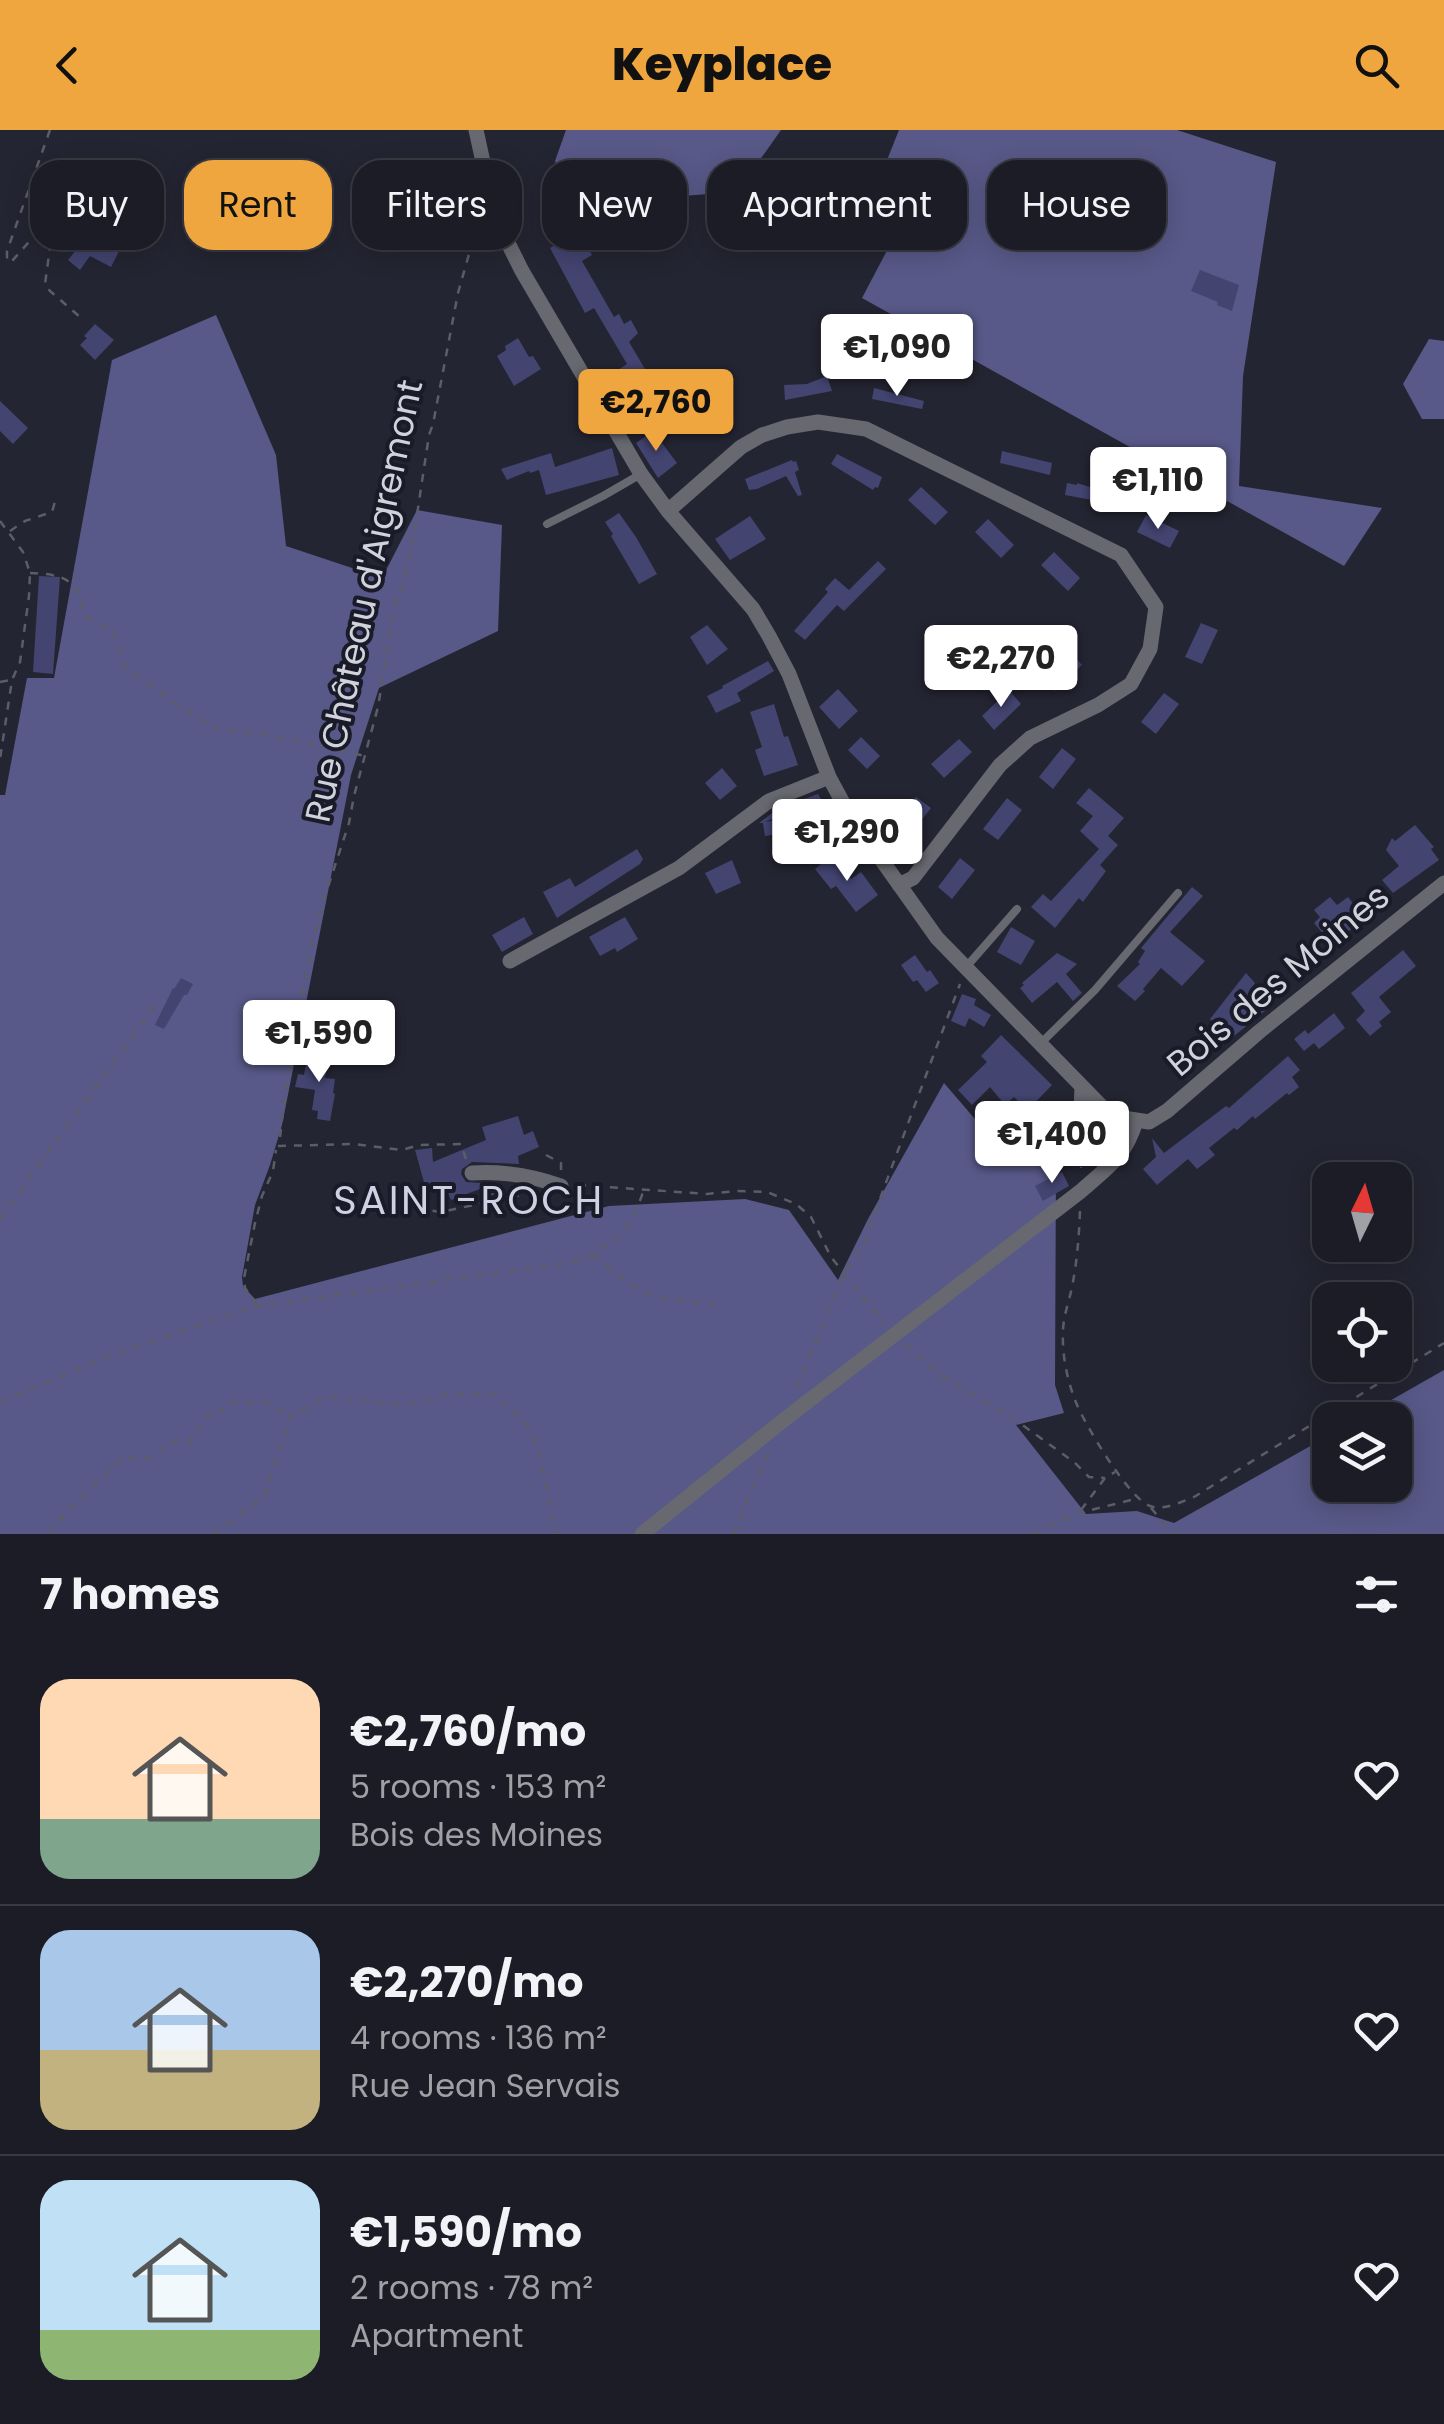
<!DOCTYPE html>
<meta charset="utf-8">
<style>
body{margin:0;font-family:Poppins,sans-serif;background:#24252e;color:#f1f3f6;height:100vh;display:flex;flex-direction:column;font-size:38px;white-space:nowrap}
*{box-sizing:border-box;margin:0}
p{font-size:32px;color:#a0a1a7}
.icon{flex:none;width:55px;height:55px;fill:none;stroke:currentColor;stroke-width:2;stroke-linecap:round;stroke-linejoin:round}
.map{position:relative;height:1404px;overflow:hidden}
.sheet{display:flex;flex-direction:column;background:#1b1c26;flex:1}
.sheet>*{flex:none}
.hud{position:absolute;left:30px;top:30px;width:1385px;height:90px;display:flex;gap:20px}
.needle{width:65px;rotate:5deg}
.tools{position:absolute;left:1312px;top:1032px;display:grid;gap:20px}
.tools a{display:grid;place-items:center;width:100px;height:100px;border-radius:20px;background:#1b1c26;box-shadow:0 5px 25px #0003,0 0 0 2px #393a43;font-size:50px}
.price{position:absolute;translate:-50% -85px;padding:0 22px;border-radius:10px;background:#fff;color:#222;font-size:32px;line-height:65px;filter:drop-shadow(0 2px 5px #0008)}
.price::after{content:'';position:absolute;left:50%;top:60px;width:30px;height:22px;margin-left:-15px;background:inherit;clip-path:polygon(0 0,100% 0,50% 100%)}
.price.selected{background:#f0a63e;color:#111}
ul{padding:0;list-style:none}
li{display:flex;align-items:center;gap:30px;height:250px;padding:0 40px}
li+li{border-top:2px solid #393a43}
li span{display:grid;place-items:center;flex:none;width:280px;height:200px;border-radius:30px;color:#555}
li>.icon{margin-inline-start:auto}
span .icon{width:120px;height:120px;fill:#fffc;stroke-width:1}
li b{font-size:42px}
h2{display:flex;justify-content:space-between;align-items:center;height:120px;padding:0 40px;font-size:42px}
.pill{padding:0 35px;border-radius:30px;background:#1b1c26;box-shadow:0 5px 25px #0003,0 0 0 2px #393a43;font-size:35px;line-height:90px}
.pill.selected{background:#f0a63e;color:#111}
header{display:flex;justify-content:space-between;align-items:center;height:130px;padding:0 40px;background:#f0a63e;color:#111;font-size:45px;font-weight:800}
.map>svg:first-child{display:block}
</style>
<header><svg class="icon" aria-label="back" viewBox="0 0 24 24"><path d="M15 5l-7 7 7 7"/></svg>Keyplace<svg class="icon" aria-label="search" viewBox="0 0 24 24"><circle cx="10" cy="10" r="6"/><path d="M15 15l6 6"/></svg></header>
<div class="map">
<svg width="1444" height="1404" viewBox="0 0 1444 1404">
<rect width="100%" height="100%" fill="#242532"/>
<!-- forest -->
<path fill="#585988" d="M566,0H781L757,34L720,63L659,68L620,60L569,75L555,31Z
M899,0H1177L1276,32L1243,246L1239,356L1382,378L1344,436L862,168L892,111L877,55Z
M216,185L276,325L286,416L382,448L417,380L502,395L498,501L379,558L351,645L282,995L270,1035L255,1075L242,1147L243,1156L255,1169L609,1076L745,1069L789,1080L838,1150L868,1089L944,953L999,1017L1056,1031L1055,1255L1064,1283L1016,1295L1086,1384L1137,1381L1174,1393L1330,1305V1355H1395V1290H1356L1444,1240V1404H0V665H5L27,548H54L112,230Z
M1429,209L1444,211V289H1422L1403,254Z"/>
<!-- building -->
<path fill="#434470" d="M430,42L444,82L432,90L433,93L414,107L405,94L423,81L421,78L424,75L414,48Z
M97,94L108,104L103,110L120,119L111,137L90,126L80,140L68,130Z
M579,102L592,125L582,131L614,187L619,184L624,194L631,190L638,203L629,212L651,249L631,261L618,240L627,234L594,178L585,183L550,118Z
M1200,140L1239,155L1232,181L1217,175L1218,172L1191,161Z
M95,194L114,210L95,230L80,215L87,208L84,206Z
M518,208L529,227L533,226L541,239L514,256L497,226L506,220L505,216Z
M827,246L832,261L785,270L784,255L807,254Z
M874,258L924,271L922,279L872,269Z
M0,271L28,298L13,314L0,301Z
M653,301L677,333L658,348L636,313Z
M612,318L619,345L546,365L539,340L530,343L529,341L507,350L501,339L551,323L555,337Z
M1002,321L1052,333L1050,345L1000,333Z
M837,324L882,347L878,358L875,357L873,360L831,334Z
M792,330L793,332L796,331L799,340L795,342L802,365L798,366L786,346L757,359L749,360L745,349Z
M1067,353L1077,355V353L1122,367L1120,375L1115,374V377L1092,370L1065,365Z
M921,357L948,382L935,395L908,370Z
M619,383L636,407L657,444L639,454L611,406L613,404L605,392Z
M1146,385L1179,401L1170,418L1137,402Z
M750,386L766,409L730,430L715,409Z
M988,389L1014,415L1001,428L975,402Z
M1054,422L1080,448L1068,461L1041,435Z
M878,431L886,439L844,481L837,475L805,510L794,501L828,462L825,459L835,448L849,460Z
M39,446L60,447L53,544L33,542Z
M1201,493L1218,500L1202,534L1185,527Z
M707,495L728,519L707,535L690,507Z
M1069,521L1082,535L1055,561L1042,547Z
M768,531L774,541L737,563L741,571L716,583L707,566L723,558L722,556Z
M838,559L858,581L839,599L819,577Z
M1009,560L1021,574L994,600L982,586Z
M1164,563L1179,574L1156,604L1141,592Z
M774,574L784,607L788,606L798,635L764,646L755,620L762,617L750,582Z
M861,607L880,626L867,639L848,620Z
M959,609L972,622L944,648L931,634Z
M1062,618L1076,629L1053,659L1039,647Z
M722,638L737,656L720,670L705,653Z
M1089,658L1124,688L1108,706L1118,715L1100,735L1106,741L1083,772L1079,768L1055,798L1031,777L1043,764L1051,771L1099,719L1080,701L1093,686L1076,673Z
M818,664L836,693L824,701L804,669Z
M916,667L931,678L909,706L888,688L898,675L906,679Z
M1007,668L1022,680L998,710L983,699Z
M804,669L806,675L765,692L781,689L784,703L765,706L763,693H759L775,681Z
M1415,695L1434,717L1431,719L1439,730L1393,763L1382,750L1399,736L1386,720L1392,708L1395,711Z
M637,719L643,729L640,734L557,788L543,762L570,748L575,757Z
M832,725L851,749L861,742L878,765L856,782L836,756L831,759L815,739Z
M960,728L975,740L952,769L938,757Z
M732,730L741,753L716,764L705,743Z
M1192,757L1203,766L1170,802L1205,831L1182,856L1161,838L1143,859L1145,861L1135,871L1117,856L1140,834L1138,832L1145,821L1141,818Z
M1330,767L1337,775L1348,767L1356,777L1351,781L1360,792L1338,810L1330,800L1324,805L1314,793L1320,787L1314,780Z
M524,787L533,804L502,822L492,805Z
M625,787L638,809L617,822L615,818L600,826L589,807Z
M1011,797L1035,811L1021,835L997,822Z
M1403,820L1416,836L1379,867L1391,882L1379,892L1382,896L1370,906L1356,890L1365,881L1351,863Z
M1057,823L1077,834L1066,844L1082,863L1073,871L1057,852L1032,873L1020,858L1024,855L1022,853Z
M915,825L927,842L930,840L939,853L926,862L917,850L913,852L901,835Z
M1246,843L1255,853L1250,860L1266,880L1223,915L1211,899L1216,895L1210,889Z
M181,848L193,854L187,865H184L164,899L155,895L173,858L174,859Z
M962,864L976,869L974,875L991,885L984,897L969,888L965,897L951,891Z
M1334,883L1345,898L1319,919L1314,913L1304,921L1294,909L1305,900L1308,904Z
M1001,905L1052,955L1027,981L1014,967L1005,975L990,957L972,975L958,960L987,932L981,926Z
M311,923L329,926L325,948L335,949L333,963L335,964L330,991L317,989L318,981L312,980L315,960L295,957L298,944L304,945L307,929L310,930Z
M1288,926L1300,940L1292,947L1299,957L1289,965L1287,963L1255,989L1253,986L1237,1000L1234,998L1209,1018L1215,1025L1197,1039L1188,1029L1157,1055L1143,1039L1156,1027L1152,1008L1164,1023L1226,976L1229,978Z
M518,986L524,1005L533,1001L539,1017L518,1026L519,1034L472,1032L462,1039L461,1044L466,1052L497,1054L500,1062L483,1069L480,1059L451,1070L446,1058L427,1063L415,1020L432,1018L433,1032L486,1010L482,997Z
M1062,1042L1069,1056L1043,1071L1035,1056Z"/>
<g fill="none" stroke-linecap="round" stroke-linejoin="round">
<!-- path -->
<path stroke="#5c5d68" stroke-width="2.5" stroke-dasharray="8 8" stroke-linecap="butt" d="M50,0L7,121V131H12L42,97L52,90L53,96L45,154L50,161L80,187
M0,391L23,422L30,443L29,466L20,532L12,550L0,629
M10,401L25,391L52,382L56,368
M30,443C62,444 81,449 83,485L113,501L125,537L191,584L217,599L266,604L365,626
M0,552L11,550
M1080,1021L1081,1038
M546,1025L561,1033V1040
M466,1029L461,1014L419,1015L402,1020L354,1014L279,1016L287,948L313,808L326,763L349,693L354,666L378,577L395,474L405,450L415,398L429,305L433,294L458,163L471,117L484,100
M578,1055L707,1064L737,1061L767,1062L796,1074L811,1087L831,1127L885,1194
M421,1071L428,1080L441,1082L526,1064
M1080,1081C1079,1107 1077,1132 1072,1157C1069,1172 1063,1187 1063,1202C1062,1225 1067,1249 1075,1270C1083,1292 1129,1369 1150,1376C1163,1381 1181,1372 1194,1367L1444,1213
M0,1089L158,871
M593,1125L631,1155L658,1167L725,1177
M257,1175L245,1158L244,1148L255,1093L262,1066L273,1041L276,1020
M905,1214L939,1244L1021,1294L1074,1332L1089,1347L1105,1348
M797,1258L844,1143L862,1117L960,854
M0,1272L116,1223L258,1176L575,1132C616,1113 629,1105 643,1062
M1151,1378L1168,1398L1177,1404
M1081,1380L1105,1348L1115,1342
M50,1404L54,1395L123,1327L149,1328L178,1310L188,1313L209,1284H219L227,1273H269L289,1286
M213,1404L265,1366L290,1287L325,1267L405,1275L449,1264H493L523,1288L539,1321L556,1404
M734,1404L755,1350L770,1321
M1033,1404L1079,1383L1135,1369"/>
<!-- service -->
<path stroke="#686870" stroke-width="8" d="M547,394L603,366L641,344
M967,836L1017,779
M1040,914L1095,860L1178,763"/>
<!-- minor -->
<path stroke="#686870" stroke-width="15" d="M476,0L495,87L522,141L641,344L668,381L753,479L769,506L789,544L829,647L849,684L937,808L1107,982L1123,988L1149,992L1167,981L1260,901L1444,753
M668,381L741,317L762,305L787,297L818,292L866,299L1121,425L1156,477L1150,519L1131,554L1098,575L1030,608L1000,635L913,748L899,755
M510,831L679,738L769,671L829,647
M1080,1004L1082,957
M472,1043C502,1041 532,1046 561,1056
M642,1404L785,1289L1081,1061C1109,1036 1125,1027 1136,991"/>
</g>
<g text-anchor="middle" stroke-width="8" stroke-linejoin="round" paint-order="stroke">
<!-- street labels -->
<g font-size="35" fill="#d1d2db" stroke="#1a1b28">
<text transform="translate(364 471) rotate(-78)" y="12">Rue Château d'Aigremont</text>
<text transform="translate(1278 850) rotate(-40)" y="12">Bois des Moines</text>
</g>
<!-- quarter labels -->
<g font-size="40" letter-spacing="2.5" fill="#cfd1e3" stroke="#1a1b28">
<text x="469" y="1084">SAINT-ROCH</text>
</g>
</g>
</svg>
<div class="tools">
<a><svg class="needle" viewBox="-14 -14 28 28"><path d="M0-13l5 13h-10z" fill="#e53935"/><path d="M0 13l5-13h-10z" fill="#a0a1a7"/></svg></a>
<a><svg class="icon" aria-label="locate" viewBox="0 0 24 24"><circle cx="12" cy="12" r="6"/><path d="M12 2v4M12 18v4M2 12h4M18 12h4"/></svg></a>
<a><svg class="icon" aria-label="layers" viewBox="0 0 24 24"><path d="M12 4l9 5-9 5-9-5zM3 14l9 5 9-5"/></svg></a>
</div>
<b class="price" style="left:897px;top:269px">€1,090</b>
<b class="price selected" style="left:656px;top:324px">€2,760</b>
<b class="price" style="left:1158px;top:402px">€1,110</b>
<b class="price" style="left:1001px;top:580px">€2,270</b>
<b class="price" style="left:847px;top:754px">€1,290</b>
<b class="price" style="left:319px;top:955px">€1,590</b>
<b class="price" style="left:1052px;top:1056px">€1,400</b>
<div class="hud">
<a class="pill">Buy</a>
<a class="pill selected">Rent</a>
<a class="pill">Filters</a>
<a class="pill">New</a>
<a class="pill">Apartment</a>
<a class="pill">House</a>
</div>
</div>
<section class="sheet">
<h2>7 homes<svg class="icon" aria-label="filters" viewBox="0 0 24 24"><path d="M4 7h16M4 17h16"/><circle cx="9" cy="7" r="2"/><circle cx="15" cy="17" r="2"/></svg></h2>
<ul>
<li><span style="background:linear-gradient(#ffd9b3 70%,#7fa58c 0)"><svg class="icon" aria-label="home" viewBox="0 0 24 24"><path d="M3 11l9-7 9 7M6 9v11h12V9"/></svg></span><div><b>€2,760/mo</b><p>5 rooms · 153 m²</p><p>Bois des Moines</p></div><svg class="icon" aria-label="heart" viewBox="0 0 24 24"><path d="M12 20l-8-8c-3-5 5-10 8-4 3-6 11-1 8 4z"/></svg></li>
<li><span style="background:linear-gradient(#a9c7e8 60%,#c2b280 0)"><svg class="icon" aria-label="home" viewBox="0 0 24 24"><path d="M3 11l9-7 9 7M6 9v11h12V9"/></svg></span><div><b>€2,270/mo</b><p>4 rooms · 136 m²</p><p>Rue Jean Servais</p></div><svg class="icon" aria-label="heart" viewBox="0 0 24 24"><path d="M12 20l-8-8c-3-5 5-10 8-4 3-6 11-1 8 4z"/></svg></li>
<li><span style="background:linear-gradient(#bfe0f5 75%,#8fb573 0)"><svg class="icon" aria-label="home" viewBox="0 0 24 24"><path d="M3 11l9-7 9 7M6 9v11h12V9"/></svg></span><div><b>€1,590/mo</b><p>2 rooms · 78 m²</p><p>Apartment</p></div><svg class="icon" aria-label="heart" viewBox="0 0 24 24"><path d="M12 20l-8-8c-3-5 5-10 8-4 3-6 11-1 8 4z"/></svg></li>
</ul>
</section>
